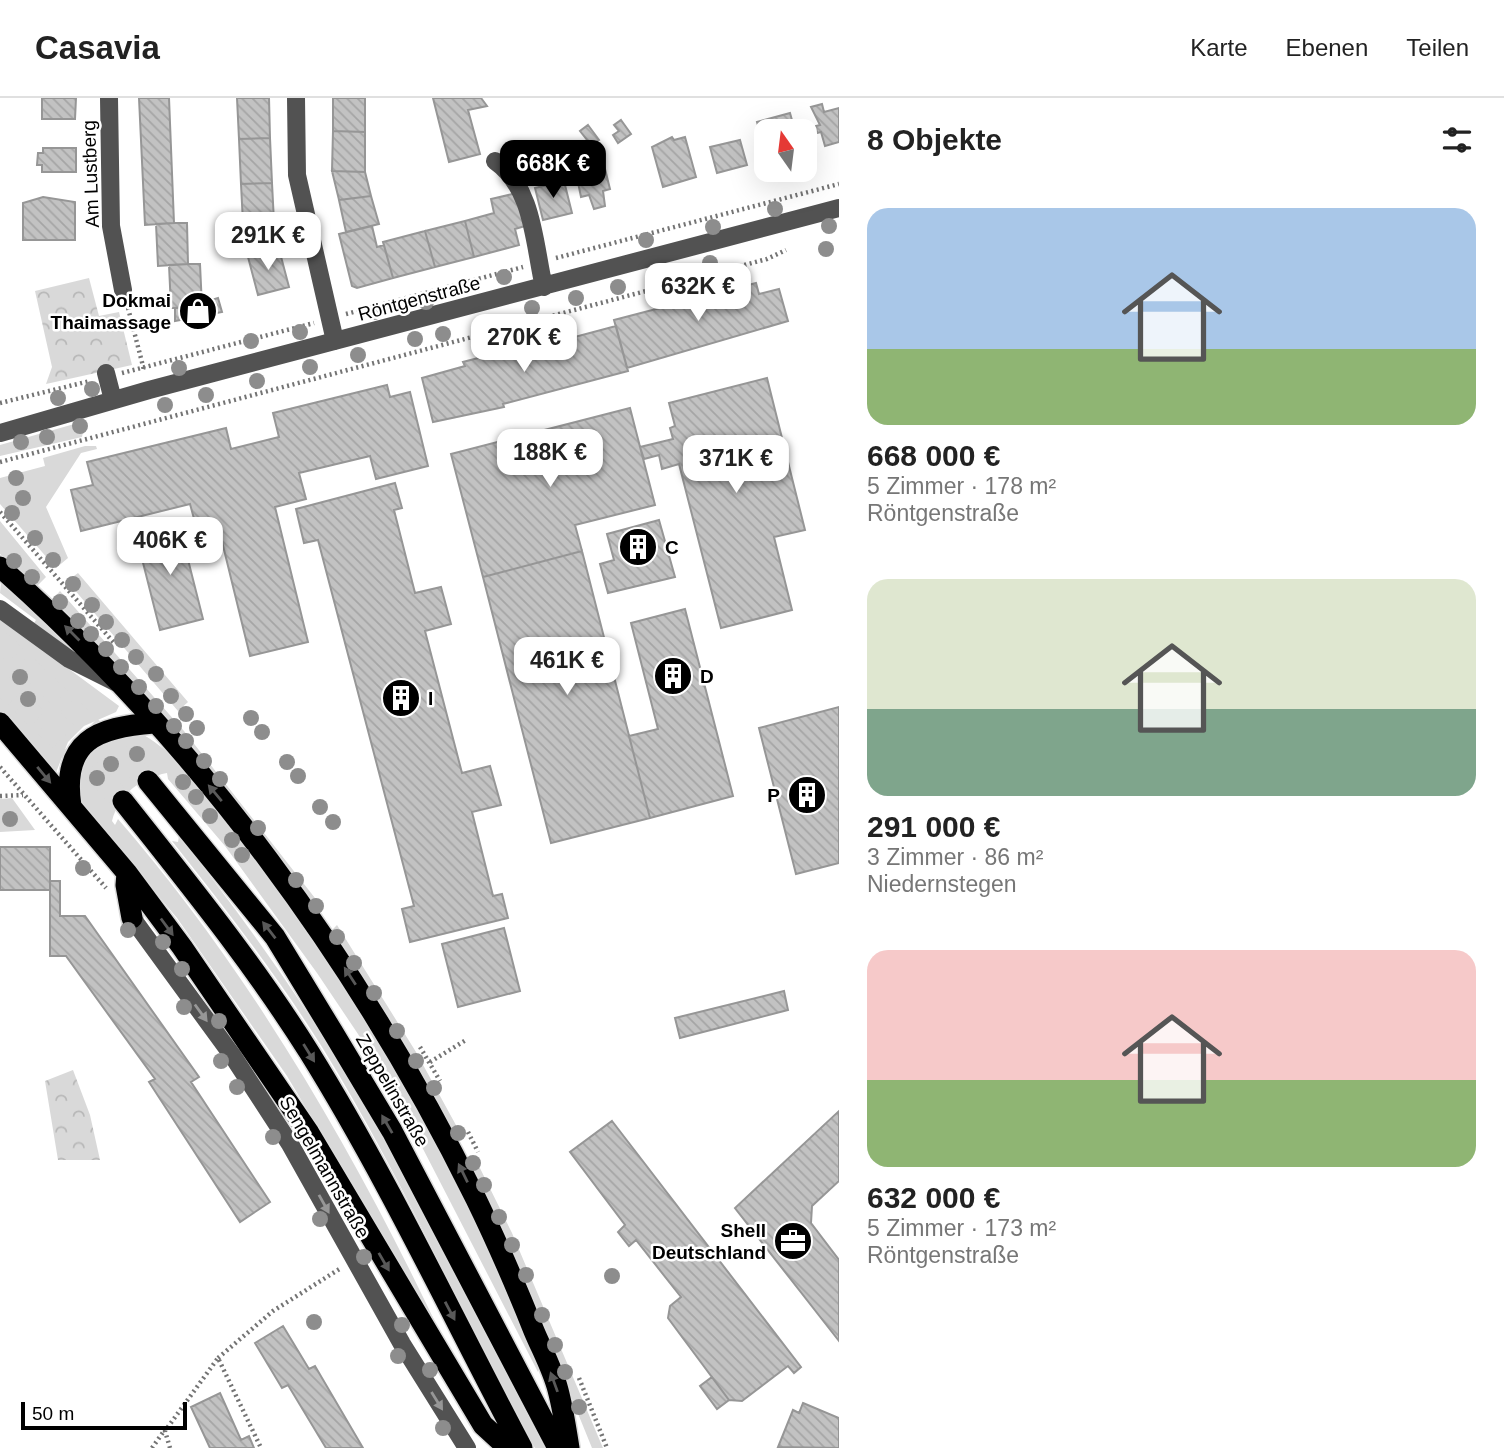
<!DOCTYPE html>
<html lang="de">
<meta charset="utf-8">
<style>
body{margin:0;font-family:Helvetica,sans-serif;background:#f2f2f2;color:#222;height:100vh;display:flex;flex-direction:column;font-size:26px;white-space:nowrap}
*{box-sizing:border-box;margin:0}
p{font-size:23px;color:#767676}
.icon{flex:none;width:38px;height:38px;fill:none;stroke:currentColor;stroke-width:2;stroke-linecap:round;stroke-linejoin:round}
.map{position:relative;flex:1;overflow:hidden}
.drawer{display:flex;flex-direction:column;background:#fff;width:665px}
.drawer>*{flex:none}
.needle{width:46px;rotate:346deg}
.buttons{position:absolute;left:754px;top:21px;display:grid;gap:14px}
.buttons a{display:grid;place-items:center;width:63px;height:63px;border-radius:14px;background:#fff;box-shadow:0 7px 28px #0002;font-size:35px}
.scale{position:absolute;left:21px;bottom:18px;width:166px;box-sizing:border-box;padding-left:7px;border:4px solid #000;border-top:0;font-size:19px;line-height:24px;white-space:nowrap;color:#000;-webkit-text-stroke:5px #fff;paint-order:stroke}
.price{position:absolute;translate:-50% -60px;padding:0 16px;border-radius:14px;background:#fff;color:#222;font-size:23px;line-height:46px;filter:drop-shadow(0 2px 4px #0008)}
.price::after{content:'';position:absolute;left:50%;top:42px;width:21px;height:16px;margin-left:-10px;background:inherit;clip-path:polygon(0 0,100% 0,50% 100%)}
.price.active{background:#000;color:#fff}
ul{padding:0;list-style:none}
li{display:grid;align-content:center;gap:14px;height:371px;padding:0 28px}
li span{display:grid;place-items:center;height:217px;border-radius:21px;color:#555}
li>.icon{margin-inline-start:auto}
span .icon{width:126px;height:126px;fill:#fffc;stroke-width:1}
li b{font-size:30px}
h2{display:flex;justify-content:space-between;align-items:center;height:84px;padding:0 28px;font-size:30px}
header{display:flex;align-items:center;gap:42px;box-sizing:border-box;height:98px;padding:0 35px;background:#fff;border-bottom:2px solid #e0e0e0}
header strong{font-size:33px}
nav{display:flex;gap:38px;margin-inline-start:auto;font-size:24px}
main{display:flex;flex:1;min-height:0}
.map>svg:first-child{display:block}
</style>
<header>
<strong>Casavia</strong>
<nav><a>Karte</a><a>Ebenen</a><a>Teilen</a></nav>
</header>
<main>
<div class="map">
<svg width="839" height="1350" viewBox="0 0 839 1350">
<defs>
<pattern id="forest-crowns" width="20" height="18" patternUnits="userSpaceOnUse" patternTransform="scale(1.75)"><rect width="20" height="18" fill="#d9d9d9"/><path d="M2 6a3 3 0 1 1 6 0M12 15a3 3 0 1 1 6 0" fill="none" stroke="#b8b8b8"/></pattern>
<pattern id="building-back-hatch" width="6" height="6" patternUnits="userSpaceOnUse" patternTransform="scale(1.75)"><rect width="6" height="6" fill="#c2c2c2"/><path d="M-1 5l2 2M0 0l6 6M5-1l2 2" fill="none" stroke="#a5a5a5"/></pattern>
</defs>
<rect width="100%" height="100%" fill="#fff"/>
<!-- green -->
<path fill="#d9d9d9" d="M85,323L82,339L0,358V347Z
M85,348H96L97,351L81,355L46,409L68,460L56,470L0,406V380L45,368L43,360Z
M0,423L46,479L37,488L0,456Z
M78,475L188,604L178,613L67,483Z
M1,484L70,547L69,552L32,528L36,522L0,495Z
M60,493L184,633L322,809L317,813C232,706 150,597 53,501Z
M0,520L119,608L116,614L84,628L68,644L55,677L0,616Z
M138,634C180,655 206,699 235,736C302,821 364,910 416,1004C464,1089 502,1179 539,1269L538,1274L421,1047L358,936L317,875L225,748L168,681L167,675C140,680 119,696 112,723L115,727L118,721C250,873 359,1061 444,1243L287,978L177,820L84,710L76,687L79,669L101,642Z
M12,700L35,732L0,734V701Z
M179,738C251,829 316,922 373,1022C435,1128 487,1241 545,1350H535L531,1343C460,1213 400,1075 322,949C277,877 225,810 172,743L178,744Z
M337,827L416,954L463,1040L457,1043L331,833Z
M474,1058L512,1135L603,1350H592L542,1227L467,1062Z"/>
<!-- forest -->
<path fill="url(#forest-crowns)" d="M89,180L99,218L119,214L132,267L46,286L52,269L35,193Z
M73,972L90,1017L100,1062H58L45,983Z"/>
<!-- building -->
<path fill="url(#building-back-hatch)" stroke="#969696" stroke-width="2" d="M42,0H76L75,21H42Z
M139,0H169L174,125L145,127Z
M237,0H269L270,40L239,41Z
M333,0H365V34L333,33Z
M433,0H481L487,8L468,12L480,56L449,64Z
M822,6L824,14L839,10V44L825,48L821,34L817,35L816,28L820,27L811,9Z
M790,15L795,33H766V58L757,24Z
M621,22L631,36L618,45L613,37L619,33L614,27Z
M588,27L599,42L591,47L580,33Z
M333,33L365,34V74L332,73Z
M672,39L674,42L685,39L696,79L663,89L652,49Z
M270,40L272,85L241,86L239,41Z
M740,42L747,67L717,75L710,49Z
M43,50H76V74H42V67H37L38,55H43Z
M603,63L610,91L603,93L605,108L594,111L589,97L581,99L575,70Z
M332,73L365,74L371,98L339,102Z
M564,83L572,115L543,122L535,90Z
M272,85L274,124L243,125L241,86Z
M517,95L525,128L515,131L519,147L474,159L465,123L494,115L491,101Z
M371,98L379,126L346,134L339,102Z
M43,99L75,104V142H23V105Z
M465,123L474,159L435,169L425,133Z
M269,124L275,152L258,156L251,125Z
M174,125H187L188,166L158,168L156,126Z
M372,128L377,149L384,147L393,180L357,190L352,188L339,136Z
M425,133L435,169L393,180L383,144Z
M279,151L289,189L258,197L248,159Z
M188,166H200L202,209L171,210L169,167Z
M756,185L759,196L779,191L788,223L627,270L614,222Z
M218,200L222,214L175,223V210L202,209V205Z
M616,228L628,273L503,306L504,309L433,324L422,280L465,268L463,264L490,257L492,261Z
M767,280L805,432L774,439L792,512L721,530L679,366L662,371L659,357L644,361L640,349L673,341L670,330L675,328L669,305Z
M387,287L390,299L410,294L428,368L376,381L370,358L299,375L306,401L275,409L308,544L250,558L217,423L196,428L190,406L81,433L71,392L93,387L87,364L226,330L231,351L279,339L273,315Z
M630,310L655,407L575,427L582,453L483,479L451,356Z
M395,385L402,410L394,412L415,495L441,489L451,526L425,533L462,675L490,668L501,707L472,714L493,798L502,796L508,820L410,844L402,811L414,808L318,442L304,445L296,411Z
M659,422L675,479L608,495L600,466L614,462L607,436Z
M179,426L203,521L160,532L136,437Z
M582,453L650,720L551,745L483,479Z
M685,511L733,698L650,720L629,638L658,631L631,525Z
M839,609V765L796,776L759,630Z
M0,749H50V792H0Z
M50,783H60V818H85L199,979L191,984L270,1104L240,1124L149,984L155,981L66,858H50Z
M504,830L520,893L458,909L442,846Z
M784,893L788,912L680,940L675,920Z
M839,1013V1083L812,1108L811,1125L839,1162V1243L735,1110Z
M612,1023L801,1269L794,1275L788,1268L742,1303L729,1302L668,1220L670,1208L681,1199L636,1142L629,1148L618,1134L625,1127L570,1054Z
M283,1228L309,1271L315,1268L363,1350H326L288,1287L282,1290L255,1245Z
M712,1279L729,1302L717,1311L700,1288Z
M220,1295L241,1342L249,1338L254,1350H210L191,1309Z
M803,1305L839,1320V1350L778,1349L793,1312L799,1315Z"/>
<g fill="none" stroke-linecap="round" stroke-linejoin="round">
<!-- highway-tunnel -->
<path stroke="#d9d9d9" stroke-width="21" stroke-dasharray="21 10" stroke-linecap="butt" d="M0,543L148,683
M0,585L123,703"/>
<defs>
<path id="highway" d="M0,469C198,644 359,864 476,1101C497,1144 516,1188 534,1233C542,1252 553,1272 558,1292C563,1311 566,1331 569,1350
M0,625L127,775L182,849L309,1035L483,1327L508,1350
M148,683L275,839L334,936L392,1033L558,1350
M123,703C188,785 253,865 309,954C388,1081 452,1218 522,1350
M71,708C61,643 97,629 154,625
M127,775L126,787L132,820"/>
</defs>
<!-- highway casing -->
<use href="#highway" stroke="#dbdbdb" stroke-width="24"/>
<!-- path -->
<path stroke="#747474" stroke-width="4.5" stroke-dasharray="2 3.5" stroke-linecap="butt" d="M556,160L839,86
M128,210L144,272
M346,216L523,169
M122,275L314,225
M0,305L90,283
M0,364L767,161L786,152
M0,414L115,546
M0,669L106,790
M0,698L23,697
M420,949L440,983
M430,964L466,942
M468,1034L478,1054
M218,1260L273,1213L341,1170
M579,1280L607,1350
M152,1350L164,1333
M170,1350L165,1333L218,1260L261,1350"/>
<!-- minor -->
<path stroke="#525252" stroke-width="18" d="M109,0L111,128L123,192
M296,0L297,77L335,243
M495,63C534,90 534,147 544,189
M106,275L113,302
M0,335L149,292L839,110
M0,511L69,561L115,584
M132,820L232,957L290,1046L402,1246L467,1350"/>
<!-- highway -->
<use href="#highway" stroke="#000" stroke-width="21"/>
</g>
<!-- trees -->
<g fill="#8d8d8d">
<circle cx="775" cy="111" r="8"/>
<circle cx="829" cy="128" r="8"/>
<circle cx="713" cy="129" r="8"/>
<circle cx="646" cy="142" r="8"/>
<circle cx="826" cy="151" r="8"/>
<circle cx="710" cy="165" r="8"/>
<circle cx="665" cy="174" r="8"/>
<circle cx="504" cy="179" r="8"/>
<circle cx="618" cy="189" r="8"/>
<circle cx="576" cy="200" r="8"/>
<circle cx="426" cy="204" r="8"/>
<circle cx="532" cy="210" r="8"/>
<circle cx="374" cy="214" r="8"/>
<circle cx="490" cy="224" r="8"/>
<circle cx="300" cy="234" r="8"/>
<circle cx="443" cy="236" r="8"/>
<circle cx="415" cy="241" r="8"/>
<circle cx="251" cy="243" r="8"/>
<circle cx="358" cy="257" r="8"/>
<circle cx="310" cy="269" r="8"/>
<circle cx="179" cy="270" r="8"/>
<circle cx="257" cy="283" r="8"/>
<circle cx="92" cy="291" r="8"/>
<circle cx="206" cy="297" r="8"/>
<circle cx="58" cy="300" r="8"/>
<circle cx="165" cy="307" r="8"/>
<circle cx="80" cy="328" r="8"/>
<circle cx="47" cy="339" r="8"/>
<circle cx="21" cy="344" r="8"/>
<circle cx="16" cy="380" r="8"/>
<circle cx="23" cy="400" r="8"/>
<circle cx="12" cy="415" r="8"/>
<circle cx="35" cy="440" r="8"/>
<circle cx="53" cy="462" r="8"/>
<circle cx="14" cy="463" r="8"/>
<circle cx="32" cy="479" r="8"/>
<circle cx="73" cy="486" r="8"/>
<circle cx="60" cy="504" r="8"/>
<circle cx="92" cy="507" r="8"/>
<circle cx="78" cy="523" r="8"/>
<circle cx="106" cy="524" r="8"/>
<circle cx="91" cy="536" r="8"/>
<circle cx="122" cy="542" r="8"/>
<circle cx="106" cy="551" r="8"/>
<circle cx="136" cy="559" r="8"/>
<circle cx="121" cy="569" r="8"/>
<circle cx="156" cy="576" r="8"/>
<circle cx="20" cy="579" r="8"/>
<circle cx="139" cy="589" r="8"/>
<circle cx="171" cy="598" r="8"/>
<circle cx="28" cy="601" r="8"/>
<circle cx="156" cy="608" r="8"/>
<circle cx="186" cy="616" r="8"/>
<circle cx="251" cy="620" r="8"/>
<circle cx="174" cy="628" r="8"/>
<circle cx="197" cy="630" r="8"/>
<circle cx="262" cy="634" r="8"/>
<circle cx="186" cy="643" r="8"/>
<circle cx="137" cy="656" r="8"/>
<circle cx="204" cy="663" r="8"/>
<circle cx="287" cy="664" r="8"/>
<circle cx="111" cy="666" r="8"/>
<circle cx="298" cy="678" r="8"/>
<circle cx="97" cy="680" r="8"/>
<circle cx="220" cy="681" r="8"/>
<circle cx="183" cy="684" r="8"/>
<circle cx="196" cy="699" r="8"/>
<circle cx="320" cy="709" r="8"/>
<circle cx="210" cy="718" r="8"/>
<circle cx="10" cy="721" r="8"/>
<circle cx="333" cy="724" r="8"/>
<circle cx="258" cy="730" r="8"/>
<circle cx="232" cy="742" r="8"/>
<circle cx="242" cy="757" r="8"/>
<circle cx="83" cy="770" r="8"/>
<circle cx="296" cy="782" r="8"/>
<circle cx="316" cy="808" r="8"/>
<circle cx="128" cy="832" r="8"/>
<circle cx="337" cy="839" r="8"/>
<circle cx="163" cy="844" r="8"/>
<circle cx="354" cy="865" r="8"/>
<circle cx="182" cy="871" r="8"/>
<circle cx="374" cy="895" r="8"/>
<circle cx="184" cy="909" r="8"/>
<circle cx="219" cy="923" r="8"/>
<circle cx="397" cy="933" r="8"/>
<circle cx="221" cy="963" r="8"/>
<circle cx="416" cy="963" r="8"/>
<circle cx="237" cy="989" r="8"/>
<circle cx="434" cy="990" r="8"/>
<circle cx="458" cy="1035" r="8"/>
<circle cx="273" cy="1039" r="8"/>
<circle cx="473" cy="1065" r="8"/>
<circle cx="484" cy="1087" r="8"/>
<circle cx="499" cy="1119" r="8"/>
<circle cx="320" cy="1121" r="8"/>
<circle cx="512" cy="1147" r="8"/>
<circle cx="364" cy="1159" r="8"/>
<circle cx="526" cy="1177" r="8"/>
<circle cx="612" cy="1178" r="8"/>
<circle cx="542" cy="1217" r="8"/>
<circle cx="314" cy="1224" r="8"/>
<circle cx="402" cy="1227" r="8"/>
<circle cx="555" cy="1247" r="8"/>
<circle cx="398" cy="1258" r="8"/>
<circle cx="430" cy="1272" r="8"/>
<circle cx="565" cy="1274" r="8"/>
<circle cx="579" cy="1309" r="8"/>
<circle cx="443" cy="1330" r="8"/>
</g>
<!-- one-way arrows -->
<defs><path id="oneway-solid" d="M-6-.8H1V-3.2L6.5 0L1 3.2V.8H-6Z" transform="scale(1.75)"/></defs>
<g fill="#595959">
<use href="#oneway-solid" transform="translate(72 535) rotate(-135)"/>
<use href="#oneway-solid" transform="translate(44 677) rotate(50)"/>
<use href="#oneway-solid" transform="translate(215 695) rotate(-130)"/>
<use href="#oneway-solid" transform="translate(167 829) rotate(54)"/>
<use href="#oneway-solid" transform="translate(269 832) rotate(-128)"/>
<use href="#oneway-solid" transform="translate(350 878) rotate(-123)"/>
<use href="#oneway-solid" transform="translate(309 955) rotate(58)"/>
<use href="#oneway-solid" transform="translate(387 1026) rotate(-120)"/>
<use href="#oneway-solid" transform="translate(463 1075) rotate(-116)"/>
<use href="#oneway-solid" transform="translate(384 1164) rotate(60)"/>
<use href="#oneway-solid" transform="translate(450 1213) rotate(62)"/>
<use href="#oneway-solid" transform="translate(554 1284) rotate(-110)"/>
</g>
<g fill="#979797">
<use href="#oneway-solid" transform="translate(201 915) rotate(54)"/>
<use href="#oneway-solid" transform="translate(324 1106) rotate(61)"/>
<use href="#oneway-solid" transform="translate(437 1303) rotate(58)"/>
</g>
<!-- icons -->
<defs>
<symbol id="shop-disc" viewBox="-11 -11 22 22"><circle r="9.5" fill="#000" stroke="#fff"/><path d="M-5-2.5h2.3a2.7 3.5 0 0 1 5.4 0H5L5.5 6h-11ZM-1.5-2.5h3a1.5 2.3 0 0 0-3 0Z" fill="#fff"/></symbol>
<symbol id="building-disc" viewBox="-11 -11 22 22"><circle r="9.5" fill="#000" stroke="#fff"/><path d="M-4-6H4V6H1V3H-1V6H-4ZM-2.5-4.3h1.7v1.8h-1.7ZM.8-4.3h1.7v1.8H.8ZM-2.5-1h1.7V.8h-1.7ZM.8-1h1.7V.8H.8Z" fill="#fff"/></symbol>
<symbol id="office-disc" viewBox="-11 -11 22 22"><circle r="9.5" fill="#000" stroke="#fff"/><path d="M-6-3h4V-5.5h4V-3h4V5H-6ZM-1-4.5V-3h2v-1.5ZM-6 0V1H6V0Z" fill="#fff"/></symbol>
</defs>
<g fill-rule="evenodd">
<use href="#shop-disc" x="176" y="191" width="44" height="44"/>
<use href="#building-disc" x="616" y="427" width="44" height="44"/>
<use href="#building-disc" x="651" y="556" width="44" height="44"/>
<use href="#building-disc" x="379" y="578" width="44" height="44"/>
<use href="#building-disc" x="785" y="675" width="44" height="44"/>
<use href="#office-disc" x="771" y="1121" width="44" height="44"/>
</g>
<g text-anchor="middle" stroke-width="5" stroke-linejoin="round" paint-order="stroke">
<!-- street labels -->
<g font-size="19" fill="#000" stroke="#fff">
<text transform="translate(90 76) rotate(-92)" y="7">Am Lustberg</text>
<text transform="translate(419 200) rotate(-15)" y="7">Röntgenstraße</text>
<text transform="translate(393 992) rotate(60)" y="7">Zeppelinstraße</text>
<text transform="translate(325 1069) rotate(60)" y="7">Sengelmannstraße</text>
</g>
<!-- poi labels -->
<g font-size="19" font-weight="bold" fill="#000" stroke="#fff" text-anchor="end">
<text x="171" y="209">Dokmai<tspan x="171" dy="22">Thaimassage</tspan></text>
<text x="665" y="456" text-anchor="start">C</text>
<text x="700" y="585" text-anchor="start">D</text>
<text x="428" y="607" text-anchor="start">I</text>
<text x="780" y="704">P</text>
<text x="766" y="1139">Shell<tspan x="766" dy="22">Deutschland</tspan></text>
</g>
</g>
</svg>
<div class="buttons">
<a><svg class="needle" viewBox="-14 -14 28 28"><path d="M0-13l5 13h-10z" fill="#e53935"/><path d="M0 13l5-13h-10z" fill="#767676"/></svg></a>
</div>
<div class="scale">50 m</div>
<b class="price active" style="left:553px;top:102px">668K €</b>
<b class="price" style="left:268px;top:174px">291K €</b>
<b class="price" style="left:698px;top:225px">632K €</b>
<b class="price" style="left:524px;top:276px">270K €</b>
<b class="price" style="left:550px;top:391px">188K €</b>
<b class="price" style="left:736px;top:397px">371K €</b>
<b class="price" style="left:170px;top:479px">406K €</b>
<b class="price" style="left:567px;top:599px">461K €</b>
</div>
<section class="drawer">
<h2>8 Objekte<svg class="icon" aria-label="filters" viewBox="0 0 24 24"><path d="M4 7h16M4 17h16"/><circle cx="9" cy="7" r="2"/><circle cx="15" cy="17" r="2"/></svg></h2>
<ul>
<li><span style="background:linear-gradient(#a9c7e8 65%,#8fb573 0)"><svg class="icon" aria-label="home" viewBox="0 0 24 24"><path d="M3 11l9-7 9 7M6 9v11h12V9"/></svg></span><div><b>668 000 €</b><p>5 Zimmer · 178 m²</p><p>Röntgenstraße</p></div></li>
<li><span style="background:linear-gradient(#dfe7d0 60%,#7fa58c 0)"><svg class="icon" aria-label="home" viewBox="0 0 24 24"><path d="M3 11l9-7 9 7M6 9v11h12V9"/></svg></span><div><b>291 000 €</b><p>3 Zimmer · 86 m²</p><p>Niedernstegen</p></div></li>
<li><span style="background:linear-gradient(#f6c9c9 60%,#8fb573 0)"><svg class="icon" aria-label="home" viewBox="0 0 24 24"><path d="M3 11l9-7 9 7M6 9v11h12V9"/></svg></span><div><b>632 000 €</b><p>5 Zimmer · 173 m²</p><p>Röntgenstraße</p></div></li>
</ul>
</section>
</main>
